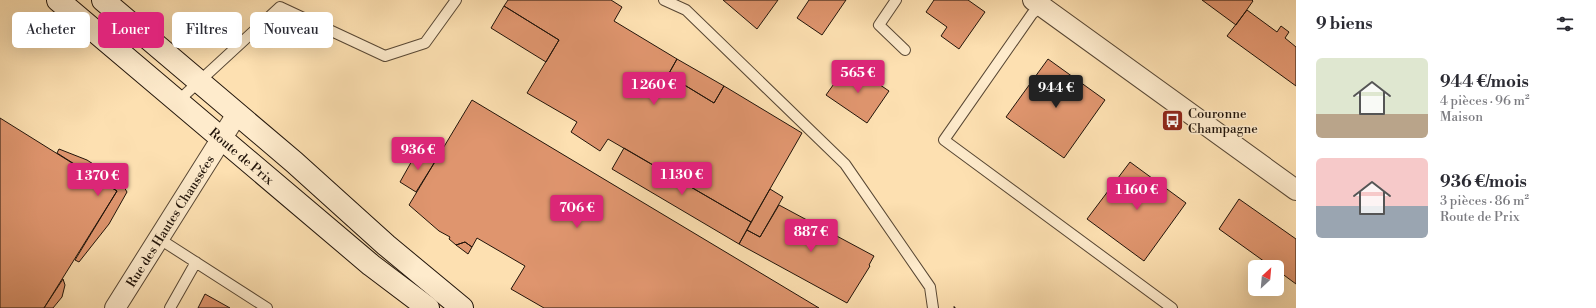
<!DOCTYPE html>
<html lang="fr">
<meta charset="utf-8">
<style>
body{margin:0;font-family:"Libre Bodoni",serif;background:#f7f7f7;color:#2b2b33;height:100vh;display:flex;flex-direction:column;font-size:15px;white-space:nowrap}
*{box-sizing:border-box;margin:0}
p{font-size:13px;color:#7c7c81}
.icon{flex:none;width:22px;height:22px;fill:none;stroke:currentColor;stroke-width:2;stroke-linecap:round;stroke-linejoin:round}
.map{position:relative;flex:1;overflow:hidden}
.sheet{display:flex;flex-direction:column;background:#fff;width:300px}
.sheet>*{flex:none}
.guide{position:absolute;left:12px;top:12px;width:380px;height:36px;display:flex;gap:8px}
.needle{width:26px;rotate:26deg}
.controls{position:absolute;left:1248px;top:260px;display:grid;gap:8px}
.controls a{display:grid;place-items:center;width:36px;height:36px;border-radius:6px;background:#fff;box-shadow:0 4px 16px #0002;font-size:20px}
.price{position:absolute;translate:-50% -34px;padding:0 9px;border-radius:4px;background:#db2777;color:#fff;font-size:13px;line-height:26px;filter:drop-shadow(0 1px 2px #0008)}
.price::after{content:'';position:absolute;left:50%;top:24px;width:12px;height:9px;margin-left:-6px;background:inherit;clip-path:polygon(0 0,100% 0,50% 100%)}
.price.selected{background:#222;color:#fff}
ul{padding:0;list-style:none}
li{display:flex;align-items:center;gap:12px;height:100px;padding:0 20px}
li span{display:grid;place-items:center;flex:none;width:112px;height:80px;border-radius:6px;color:#555}
li>.icon{margin-inline-start:auto}
span .icon{width:48px;height:48px;fill:#fffc;stroke-width:1}
li b{font-size:17px}
h2{display:flex;justify-content:space-between;align-items:center;height:48px;padding:0 20px;font-size:17px}
.pill{padding:0 14px;border-radius:6px;background:#fff;box-shadow:0 4px 16px #0002;font-size:14px;line-height:36px}
.pill.selected{background:#db2777;color:#fff}
main{display:flex;flex:1;min-height:0}
.map>svg:first-child{display:block}
</style>
<main>
<div class="map">
<svg width="1296" height="308" viewBox="0 0 1296 308">
<rect width="100%" height="100%" fill="#fde0b1"/>
<filter id="stains"><feTurbulence type="fractalNoise" baseFrequency=".005" numOctaves="4"/><feColorMatrix values="0 0 0 0 .2 0 0 0 0 .09 0 0 0 0 .02 0 0 0 .5 -.17"/></filter>
<radialGradient id="worn" r=".72"><stop offset=".6" stop-color="#630" stop-opacity="0"/><stop offset="1" stop-color="#630" stop-opacity=".3"/></radialGradient>
<!-- building -->
<path fill="#df956e" stroke="#21140a" d="M508,0H611L622,7L614,21L677,59L668,75L714,103L724,86L802,133L751,222L608,139L600,151L571,132L577,122L527,93L559,40L504,6Z
M723,0H778L757,29Z
M809,0H846L822,35L797,18Z
M934,0H968L985,12L959,49L941,36L947,27L926,12Z
M1202,0H1252L1253,1L1236,25Z
M504,6L559,40L546,62L491,28Z
M1247,10L1277,32L1281,26L1289,32L1285,38L1296,47V86L1227,36Z
M677,59L724,86L714,103L668,75Z
M1048,59L1105,100L1064,158L1006,117Z
M846,67L861,78L864,74L889,91L867,123L826,95Z
M472,100L819,308H544L511,289L525,266L477,238L472,247L465,242L456,245L449,239L450,237L439,231L409,205Z
M0,118L117,191L44,308H0Z
M624,148L751,222L739,244L612,169Z
M59,149L87,160L121,182L127,192L109,224L79,262L75,260L117,191L57,153Z
M418,150L436,160L416,192L400,182Z
M1130,162L1186,203L1144,261L1087,219Z
M770,189L783,197L760,237L747,230Z
M1239,199L1296,239V284L1277,270V267H1272L1219,229Z
M779,205L874,256L869,265L870,266L847,303L739,244L747,230L760,237Z
M465,242L472,247L468,254L456,245Z
M63,279L65,285L62,297L53,308H44Z
M205,294L230,308H198Z"/>
<g fill="none" stroke-linecap="round" stroke-linejoin="round">
<defs>
<path id="service" d="M664,0L686,10L845,164L930,287L933,308
M896,0L879,25L905,50
M1041,6L1032,14L944,140L1172,308
M178,101L280,7L385,56L425,43L456,0
M158,238L267,308
M170,308L196,262"/>
<g id="minor">
<path d="M1033,0L1296,190"/>
<path id="s1" d="M115,308L237,114"/>
</g>
<g id="secondary">
<path id="s2" d="M58,0L371,265L428,308"/>
<path d="M103,0L294,162L386,245L462,308"/>
</g>
</defs>
<!-- service casing -->
<use href="#service" stroke="#584734" stroke-width="12"/>
<!-- minor casing -->
<use href="#minor" stroke="#584734" stroke-width="22"/>
<!-- secondary casing -->
<use href="#secondary" stroke="#21140a" stroke-width="24"/>
<!-- path -->
<path stroke="#21140a" stroke-width="2.5" stroke-dasharray="3 2" stroke-linecap="butt" d="M954,308L955,307"/>
<!-- service -->
<use href="#service" stroke="#feebcc" stroke-width="10"/>
<!-- minor -->
<use href="#minor" stroke="#feebcc" stroke-width="20"/>
<!-- secondary -->
<use href="#secondary" stroke="#feebcc" stroke-width="22"/>
</g>
<!-- icons -->
<defs>
<symbol id="bus-square" viewBox="-11 -11 22 22"><rect x="-9" y="-9" width="18" height="18" rx="4" fill="#8f2418" stroke="#feebcc"/><path d="M-5-6H5V4H4V6H2V4H-2V6H-4V4H-5ZM-3.5-4V0h7V-4ZM-3.5 1.2v1.5H-2V1.2ZM2 1.2v1.5H3.5V1.2Z" fill="#fff"/></symbol>
</defs>
<g fill-rule="evenodd">
<use href="#bus-square" x="1160" y="108" width="25" height="25"/>
</g>
<g text-anchor="middle" stroke-width="3" stroke-linejoin="round" paint-order="stroke">
<!-- poi labels -->
<g font-size="13" fill="#21140a" stroke="#feebcc" text-anchor="start">
<text x="1188" y="118">Couronne<tspan x="1188" dy="15">Champagne</tspan></text>
</g>
<!-- street labels -->
<g font-size="13" fill="#21140a" stroke="#feebcc">
<text dy="5" stroke="none"><textPath href="#s2" startOffset="241">Route de Prix</textPath></text>
<text dy="5" stroke="none"><textPath href="#s1" startOffset="103">Rue des Hautes Chaussées</textPath></text>
</g>
</g>
<rect width="100%" height="100%" filter="url(#stains)"/>
<rect width="100%" height="100%" fill="url(#worn)"/>
</svg>
<div class="controls">
<a><svg class="needle" viewBox="-14 -14 28 28"><path d="M0-13l5 13h-10z" fill="#e53935"/><path d="M0 13l5-13h-10z" fill="#7c7c81"/></svg></a>
</div>
<b class="price" style="left:858px;top:94px">565 €</b>
<b class="price" style="left:654px;top:106px">1 260 €</b>
<b class="price selected" style="left:1056px;top:109px">944 €</b>
<b class="price" style="left:418px;top:171px">936 €</b>
<b class="price" style="left:682px;top:196px">1 130 €</b>
<b class="price" style="left:98px;top:197px">1 370 €</b>
<b class="price" style="left:1137px;top:211px">1 160 €</b>
<b class="price" style="left:577px;top:229px">706 €</b>
<b class="price" style="left:811px;top:253px">887 €</b>
<div class="guide">
<a class="pill">Acheter</a>
<a class="pill selected">Louer</a>
<a class="pill">Filtres</a>
<a class="pill">Nouveau</a>
</div>
</div>
<section class="sheet">
<h2>9 biens<svg class="icon" aria-label="filters" viewBox="0 0 24 24"><path d="M4 7h16M4 17h16"/><circle cx="9" cy="7" r="2"/><circle cx="15" cy="17" r="2"/></svg></h2>
<ul>
<li><span style="background:linear-gradient(#dfe7d0 70%,#b9a48a 0)"><svg class="icon" aria-label="home" viewBox="0 0 24 24"><path d="M3 11l9-7 9 7M6 9v11h12V9"/></svg></span><div><b>944 €/mois</b><p>4 pièces · 96 m²</p><p>Maison</p></div></li>
<li><span style="background:linear-gradient(#f6c9c9 60%,#9aa5b1 0)"><svg class="icon" aria-label="home" viewBox="0 0 24 24"><path d="M3 11l9-7 9 7M6 9v11h12V9"/></svg></span><div><b>936 €/mois</b><p>3 pièces · 86 m²</p><p>Route de Prix</p></div></li>
</ul>
</section>
</main>
